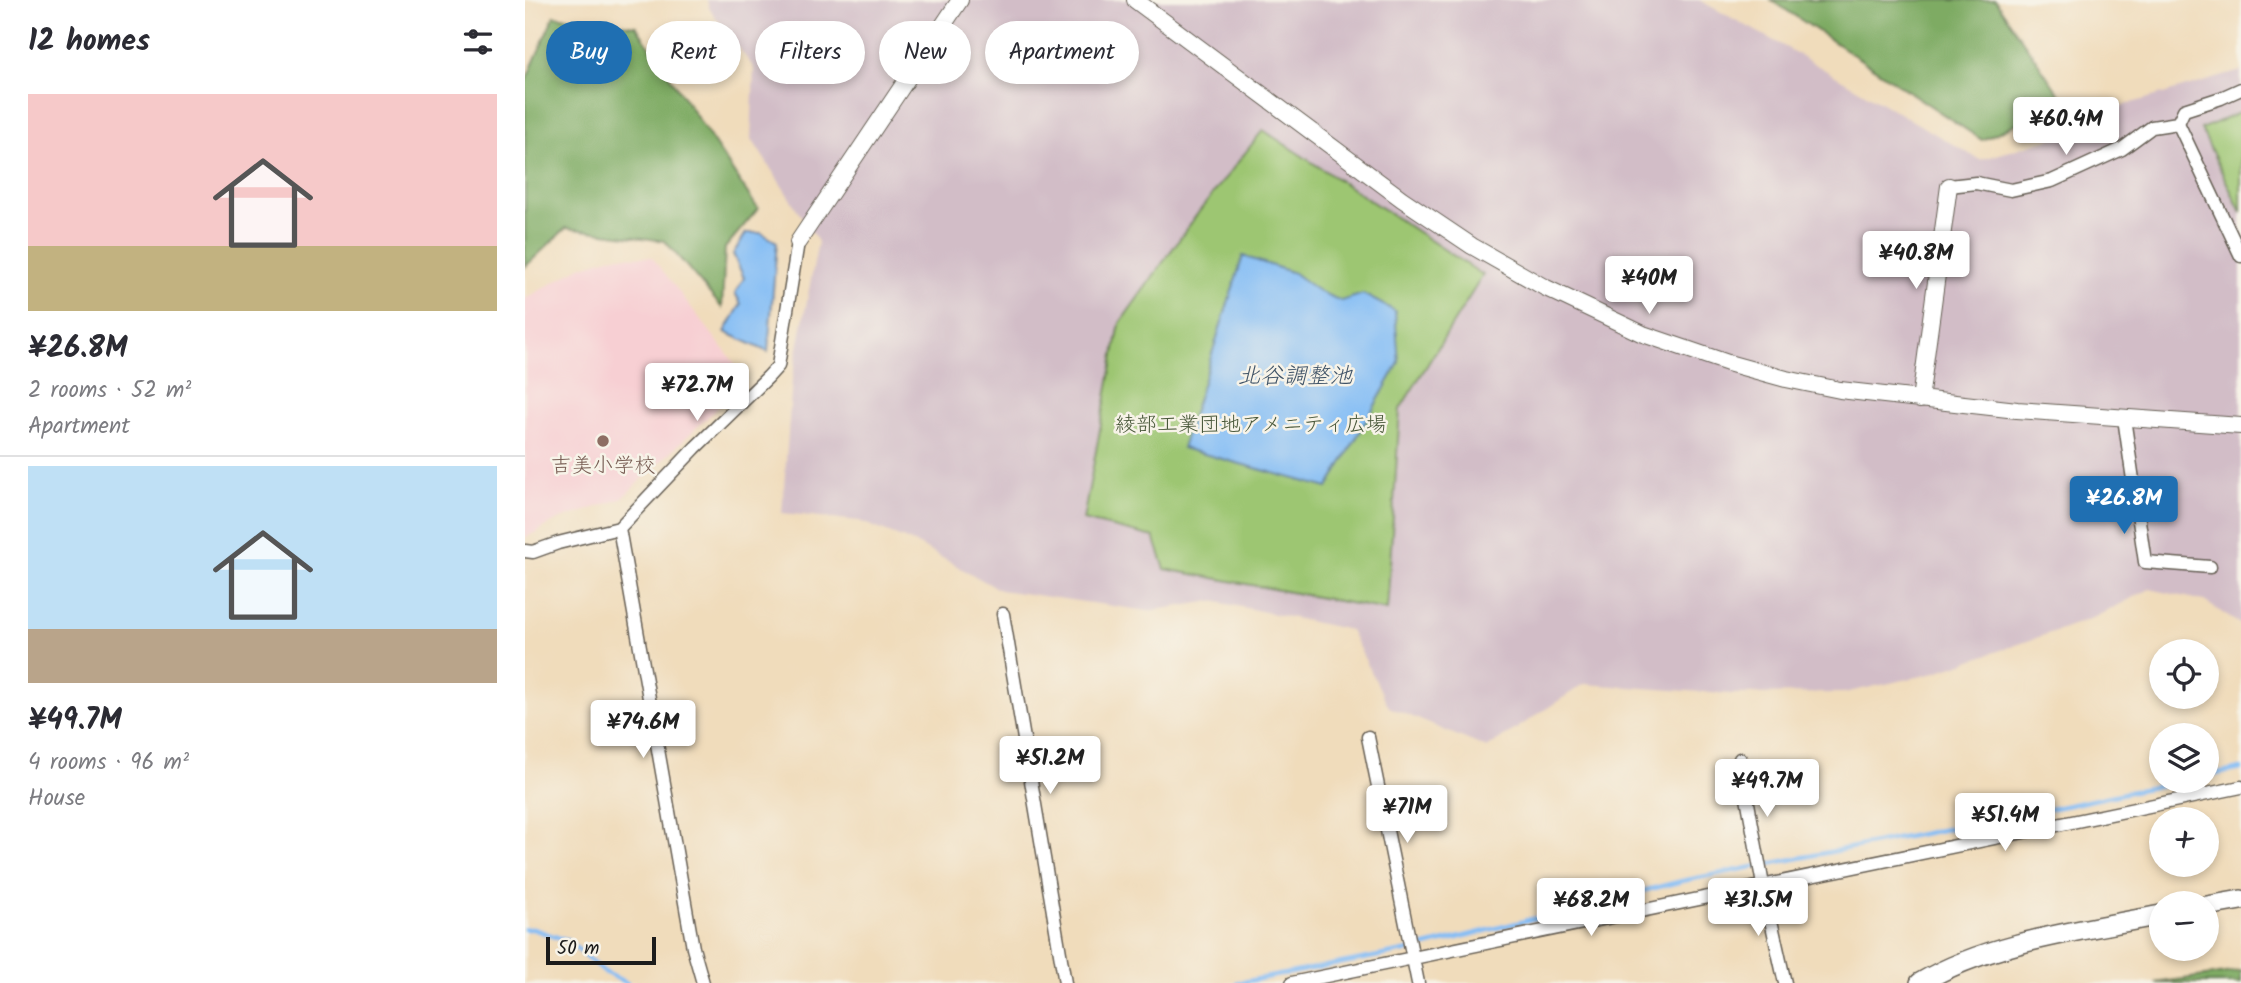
<!DOCTYPE html>
<meta charset="utf-8">
<style>
body{margin:0;font-family:Kalam,"Klee One",sans-serif;background:#f7f7f7;color:#2b2b33;height:100vh;display:flex;flex-direction:column;font-size:26px;white-space:nowrap}
*{box-sizing:border-box;margin:0}
p{font-size:23px;color:#7c7c81}
.icon{flex:none;width:38px;height:38px;fill:none;stroke:currentColor;stroke-width:2;stroke-linecap:round;stroke-linejoin:round}
.map{position:relative;flex:1;overflow:hidden}
.sheet{display:flex;flex-direction:column;background:#fff;width:525px}
.sheet>*{flex:none}
.top-card{position:absolute;left:21px;top:21px;width:665px;height:63px;display:flex;gap:14px}
.controls{position:absolute;left:1624px;top:639px;display:grid;gap:14px}
.controls a{display:grid;place-items:center;width:70px;height:70px;border-radius:50%;background:#fff;box-shadow:0 4px 10px #0003;font-size:35px}
.scale{position:absolute;left:21px;bottom:18px;width:110px;box-sizing:border-box;padding-left:7px;border:4px solid #1c1c1c;border-top:0;font-size:19px;line-height:24px;white-space:nowrap;color:#1c1c1c;-webkit-text-stroke:5px #f7f3e8;paint-order:stroke}
.price{position:absolute;translate:-50% -60px;padding:0 16px;border-radius:7px;background:#fff;color:#222;font-size:23px;line-height:46px;filter:drop-shadow(0 2px 4px #0008)}
.price::after{content:'';position:absolute;left:50%;top:42px;width:21px;height:16px;margin-left:-10px;background:inherit;clip-path:polygon(0 0,100% 0,50% 100%)}
.price.current{background:#1f6fb2;color:#fff}
ul{padding:0;list-style:none}
li{display:grid;align-content:center;gap:14px;height:371px;padding:0 28px}
li+li{border-top:2px solid #e1e1e2}
li span{display:grid;place-items:center;height:217px;border-radius:0px;color:#555}
li>.icon{margin-inline-start:auto}
span .icon{width:126px;height:126px;fill:#fffc;stroke-width:1}
li b{font-size:30px}
h2{display:flex;justify-content:space-between;align-items:center;height:84px;padding:0 28px;font-size:30px}
.tag{padding:0 24px;border-radius:32px;background:#fff;box-shadow:0 4px 10px #0003;font-size:24px;line-height:63px}
.tag.current{background:#1f6fb2;color:#fff}
main{display:flex;flex:1;min-height:0}
.map>svg:first-child{display:block}
</style>
<main>
<section class="sheet">
<h2>12 homes<svg class="icon" aria-label="filters" viewBox="0 0 24 24"><path d="M4 7h16M4 17h16"/><circle cx="9" cy="7" r="2"/><circle cx="15" cy="17" r="2"/></svg></h2>
<ul>
<li><span style="background:linear-gradient(#f6c9c9 70%,#c2b280 0)"><svg class="icon" aria-label="home" viewBox="0 0 24 24"><path d="M3 11l9-7 9 7M6 9v11h12V9"/></svg></span><div><b>¥26.8M</b><p>2 rooms · 52 m²</p><p>Apartment</p></div></li>
<li><span style="background:linear-gradient(#bfe0f5 75%,#b9a48a 0)"><svg class="icon" aria-label="home" viewBox="0 0 24 24"><path d="M3 11l9-7 9 7M6 9v11h12V9"/></svg></span><div><b>¥49.7M</b><p>4 rooms · 96 m²</p><p>House</p></div></li>
</ul>
</section>
<div class="map">
<svg width="1716" height="983" viewBox="0 0 1716 983">
<rect width="100%" height="100%" fill="#f7f3e8"/>
<filter id="ink" filterUnits="userSpaceOnUse"><feTurbulence type="fractalNoise" baseFrequency=".0143" numOctaves="2"/><feDisplacementMap in="SourceGraphic" scale="14" xChannelSelector="R" yChannelSelector="G"/><feConvolveMatrix kernelMatrix="1 2 1 2 8 2 1 2 1" color-interpolation-filters="sRGB"/></filter>
<filter id="wash" filterUnits="userSpaceOnUse"><feTurbulence type="fractalNoise" baseFrequency=".00686" numOctaves="4" result="noise"/><feDisplacementMap in="SourceGraphic" scale="28" xChannelSelector="R" yChannelSelector="G"/><feGaussianBlur stdDeviation="1.57" result="paint"/><feColorMatrix in="noise" values="0 0 0 0 0 0 0 0 0 0 0 0 0 0 0 0 0 1.4 0 .05"/><feComposite in="paint" operator="in"/></filter>
<g filter="url(#wash)">
<rect width="100%" height="100%" fill="#f0dcbb"/>
<!-- built -->
<path fill="#f7cfd3" d="M90,256L127,257L208,361L218,384L96,499L33,520L0,538V299L55,267Z"/>
<!-- industrial -->
<path fill="#d2bdc7" d="M182,0H1174L1264,49L1455,160L1563,127L1600,105L1716,71V625L1679,601L1625,589L1570,617L1497,643L1402,675L1319,693L1207,694L1059,684L962,748L864,707L825,630L688,601L623,611L475,590L392,544L334,521L257,513L267,380L293,242L226,138L229,68L184,8Z"/>
<!-- green -->
<path fill="#9dc672" stroke="#5c7147" stroke-width="2" d="M1716,112V212L1676,129Z
M738,130L958,275L875,409L862,610L640,569L629,537L558,520L595,323L673,213Z"/>
<!-- forest -->
<path fill="#7eab64" stroke="#4d6440" stroke-width="2" d="M1246,0H1470L1539,101L1457,140Z
M29,16L111,26L233,209L200,248L197,308L140,241L41,228L0,267V82Z
M1716,971V983H1630Z"/>
<!-- water -->
<path fill="#84bdf5" stroke="#506c88" stroke-width="2" d="M221,233H236L252,242L243,352L200,332L216,304L210,293L219,278L208,254Z
M718,256L769,273L795,292L816,301L838,294L870,311L874,363L803,488L657,448Z"/>
<g fill="none" stroke-linecap="round" stroke-linejoin="round">
<!-- stream -->
<path stroke="#84bdf5" stroke-width="4.5" d="M1682,776L1716,769
M0,929H8L43,941L79,972L102,983
M713,983L885,950L1157,881L1544,805L1660,780"/>
</g>
</g>
<g filter="url(#ink)">
<g fill="none" stroke-linecap="round" stroke-linejoin="round">
<defs>
<path id="minor" d="M1716,89L1696,98L1659,110L1653,123L1716,256
M1424,186L1451,183L1486,190L1527,181L1597,149L1627,127L1653,123
M1599,418L1620,562L1685,567
M94,528L168,948L178,983
M0,551L8,552L33,543L94,528L170,448L243,377L253,366L273,242
M478,614L540,983
M843,737L893,983
M1215,759L1238,885L1260,983
M767,983L1716,787"/>
<path id="tertiary" d="M610,0L877,199L947,246L1019,287L1118,334L1203,363L1261,379L1315,390L1492,410L1716,426
M273,242L435,0
M1395,400L1424,186"/>
<path id="primary" d="M1682,906L1716,900
M1395,983C1463,942 1559,930 1636,915"/>
</defs>
<!-- minor casing -->
<use href="#minor" stroke="#665f54" stroke-width="15"/>
<!-- tertiary casing -->
<use href="#tertiary" stroke="#665f54" stroke-width="18"/>
<!-- primary casing -->
<use href="#primary" stroke="#665f54" stroke-width="22"/>
<!-- minor -->
<use href="#minor" stroke="#fff" stroke-width="12"/>
<!-- tertiary -->
<use href="#tertiary" stroke="#fff" stroke-width="16"/>
<!-- primary -->
<use href="#primary" stroke="#fff" stroke-width="19"/>
</g>
</g>
<!-- markers -->
<circle fill="#8d6e63" stroke="#f7f3e8" stroke-width="2.5" cx="78" cy="441" r="7"/>
<g text-anchor="middle" stroke-width="5" stroke-linejoin="round" paint-order="stroke">
<!-- park labels -->
<g font-size="21" fill="#49583a" stroke="#f7f3e8">
<text x="726" y="431">綾部工業団地アメニティ広場</text>
</g>
<!-- education labels -->
<g font-size="21" fill="#785e54" stroke="#f7f3e8">
<text x="78" y="472">吉美小学校</text>
</g>
<!-- water labels -->
<g font-size="23" font-style="italic" fill="#405468" stroke="#f7f3e8">
<text x="770" y="383">北谷調整池</text>
</g>
</g>
</svg>
<div class="controls">
<a><svg class="icon" aria-label="locate" viewBox="0 0 24 24"><circle cx="12" cy="12" r="6"/><path d="M12 2v4M12 18v4M2 12h4M18 12h4"/></svg></a>
<a><svg class="icon" aria-label="layers" viewBox="0 0 24 24"><path d="M12 4l9 5-9 5-9-5zM3 14l9 5 9-5"/></svg></a>
<a>+</a>
<a>−</a>
</div>
<div class="scale">50 m</div>
<b class="price" style="left:1541px;top:157px">¥60.4M</b>
<b class="price" style="left:1391px;top:291px">¥40.8M</b>
<b class="price" style="left:1124px;top:316px">¥40M</b>
<b class="price" style="left:172px;top:423px">¥72.7M</b>
<b class="price current" style="left:1599px;top:536px">¥26.8M</b>
<b class="price" style="left:118px;top:760px">¥74.6M</b>
<b class="price" style="left:525px;top:796px">¥51.2M</b>
<b class="price" style="left:1242px;top:819px">¥49.7M</b>
<b class="price" style="left:882px;top:845px">¥71M</b>
<b class="price" style="left:1480px;top:853px">¥51.4M</b>
<b class="price" style="left:1066px;top:938px">¥68.2M</b>
<b class="price" style="left:1233px;top:938px">¥31.5M</b>
<div class="top-card">
<a class="tag current">Buy</a>
<a class="tag">Rent</a>
<a class="tag">Filters</a>
<a class="tag">New</a>
<a class="tag">Apartment</a>
</div>
</div>
</main>
